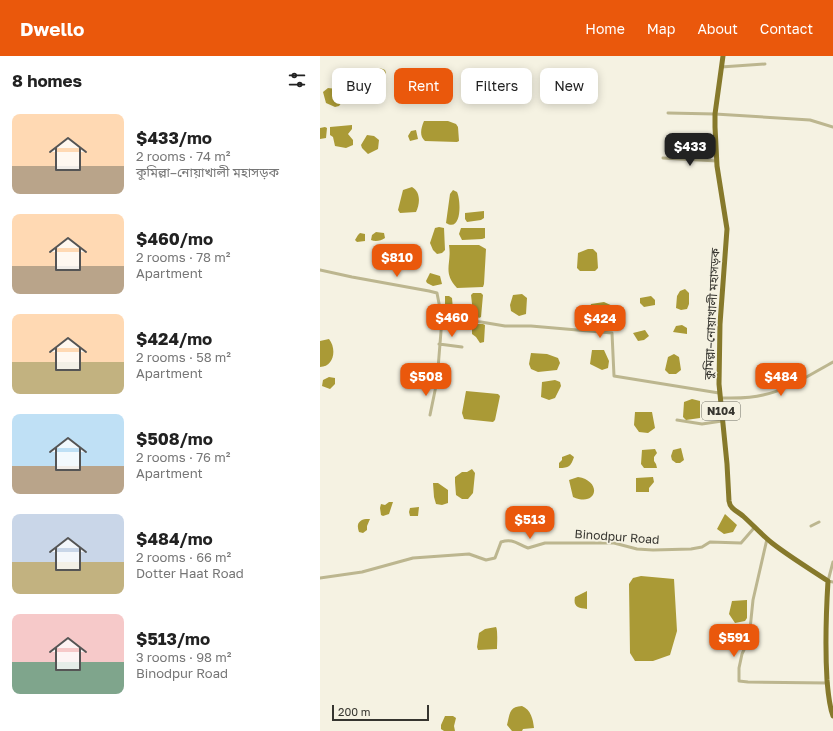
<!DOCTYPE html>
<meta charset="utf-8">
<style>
body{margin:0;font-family:"Golos Text","Noto Sans Bengali",sans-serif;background:#f6f6f6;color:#222;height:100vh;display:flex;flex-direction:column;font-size:15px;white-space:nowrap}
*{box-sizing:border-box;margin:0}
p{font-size:13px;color:#767676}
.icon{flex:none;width:22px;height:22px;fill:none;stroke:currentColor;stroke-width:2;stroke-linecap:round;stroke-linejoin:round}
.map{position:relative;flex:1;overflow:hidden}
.side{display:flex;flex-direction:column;background:#fff;width:320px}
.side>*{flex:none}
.top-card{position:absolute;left:12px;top:12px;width:380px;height:36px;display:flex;gap:8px}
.scale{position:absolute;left:12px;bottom:10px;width:97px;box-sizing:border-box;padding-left:4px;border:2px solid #36352f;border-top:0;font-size:11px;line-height:14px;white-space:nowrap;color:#36352f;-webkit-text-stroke:3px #f5f2e2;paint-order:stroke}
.price{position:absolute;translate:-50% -34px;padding:0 9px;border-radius:8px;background:#ea580c;color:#fff;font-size:13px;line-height:26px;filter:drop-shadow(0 1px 2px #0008)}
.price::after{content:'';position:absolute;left:50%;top:24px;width:12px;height:9px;margin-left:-6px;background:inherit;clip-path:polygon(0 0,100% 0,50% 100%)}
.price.current{background:#222;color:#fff}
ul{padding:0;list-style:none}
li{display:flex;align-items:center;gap:12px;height:100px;padding:0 12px}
li span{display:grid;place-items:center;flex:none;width:112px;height:80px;border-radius:8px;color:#555}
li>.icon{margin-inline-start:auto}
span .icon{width:48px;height:48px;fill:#fffc;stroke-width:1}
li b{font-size:17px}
h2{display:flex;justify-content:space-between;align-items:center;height:48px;padding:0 12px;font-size:17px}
.chip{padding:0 14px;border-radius:8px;background:#fff;box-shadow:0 2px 10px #0003;font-size:14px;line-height:36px}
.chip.current{background:#ea580c;color:#fff}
header{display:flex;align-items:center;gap:24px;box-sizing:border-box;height:56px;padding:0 20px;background:#ea580c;color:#fff}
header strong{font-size:19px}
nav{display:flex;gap:22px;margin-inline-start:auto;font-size:14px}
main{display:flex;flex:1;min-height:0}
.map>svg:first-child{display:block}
</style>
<header>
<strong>Dwello</strong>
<nav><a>Home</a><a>Map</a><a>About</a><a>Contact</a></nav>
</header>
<main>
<section class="side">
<h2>8 homes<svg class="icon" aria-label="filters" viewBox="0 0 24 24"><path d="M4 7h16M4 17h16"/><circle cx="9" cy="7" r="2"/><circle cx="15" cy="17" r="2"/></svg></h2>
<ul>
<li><span style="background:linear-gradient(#ffd9b3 65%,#b9a48a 0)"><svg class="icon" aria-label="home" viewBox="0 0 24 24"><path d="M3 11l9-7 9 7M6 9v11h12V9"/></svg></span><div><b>$433/mo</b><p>2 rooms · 74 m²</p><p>কুমিল্লা–নোয়াখালী মহাসড়ক</p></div></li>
<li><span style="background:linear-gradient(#ffd9b3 65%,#b9a48a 0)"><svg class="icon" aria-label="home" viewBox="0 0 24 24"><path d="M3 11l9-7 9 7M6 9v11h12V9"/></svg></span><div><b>$460/mo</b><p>2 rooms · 78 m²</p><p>Apartment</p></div></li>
<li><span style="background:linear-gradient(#ffd9b3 60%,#c2b280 0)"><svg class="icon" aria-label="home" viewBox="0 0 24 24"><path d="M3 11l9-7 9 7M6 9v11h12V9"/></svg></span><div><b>$424/mo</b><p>2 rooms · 58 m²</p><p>Apartment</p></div></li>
<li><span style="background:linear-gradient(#bfe0f5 65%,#b9a48a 0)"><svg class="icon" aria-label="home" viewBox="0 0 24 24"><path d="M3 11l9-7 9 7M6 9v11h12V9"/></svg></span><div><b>$508/mo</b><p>2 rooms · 76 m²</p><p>Apartment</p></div></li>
<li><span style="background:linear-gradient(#c9d6e8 60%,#c2b280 0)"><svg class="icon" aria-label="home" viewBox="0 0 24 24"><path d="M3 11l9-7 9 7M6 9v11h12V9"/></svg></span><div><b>$484/mo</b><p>2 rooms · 66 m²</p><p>Dotter Haat Road</p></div></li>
<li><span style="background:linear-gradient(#f6c9c9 60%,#7fa58c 0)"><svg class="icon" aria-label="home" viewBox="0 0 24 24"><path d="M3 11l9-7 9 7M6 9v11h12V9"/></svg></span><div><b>$513/mo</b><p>3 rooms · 98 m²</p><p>Binodpur Road</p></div></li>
</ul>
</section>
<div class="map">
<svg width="513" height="675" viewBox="0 0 513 675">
<rect width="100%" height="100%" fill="#f5f2e2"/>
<!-- water -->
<path fill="#aa9a36" d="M60,12L65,14L66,17L62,24H60L57,22V16Z
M8,32L17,33L22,46L19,50L15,51L6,47L3,36Z
M104,65H128L136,68L138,71L139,85L137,86L105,85C99,80 101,72 104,65Z
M32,69V73L28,78L33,84V89L26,92L15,90L13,81L10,79V71Z
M5,71L7,72L6,82L0,83V72Z
M96,74L98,83L90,85L88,80L91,75Z
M47,79L54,80L59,84L58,93L48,98L42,92L41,89Z
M92,131C101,136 100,148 96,156L80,157L78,154L83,134Z
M133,134L137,136C141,144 142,177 126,167L130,138Z
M164,155V162L161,164L147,166L145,163V157Z
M119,171L124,172L125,194L122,197L117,198L113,194L110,187L115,172Z
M141,172H165V182L162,183L142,184L139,178Z
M56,176L64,177L65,182C61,185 55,186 51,184L52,179Z
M40,177L45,178V185L37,186L35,184L38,179Z
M129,189H159L166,193L164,228L163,231L137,232C122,216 132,208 129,189Z
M268,193H273L277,197L278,212L275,215H260L257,212L258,197Z
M110,217L120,220L122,228L113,230L107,227L106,225Z
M365,233L369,237V248L367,253L361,254L356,252L357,240L360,235Z
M153,237H161L163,239L161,261L159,262L153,257L151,239Z
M202,238L207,242L206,258L199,260L191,255L190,249L193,239Z
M125,240H129L132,242L133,253L129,254L125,252Z
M331,240L335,244V249L324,251L320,247V242Z
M284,246L295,251L293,270L289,275L282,276L269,272L267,265L271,248Z
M156,268H163L165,269L164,286L160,287L156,281L152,278V271Z
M362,269L367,272V278L353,276L356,270Z
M325,274L329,280L324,284L318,285L313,277Z
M9,283C17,293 14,311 0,311V285Z
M272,294H284L289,305L288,312L282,314L270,308Z
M211,297L227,298L238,302L240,307L237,314L218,316L211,313L209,308Z
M354,298L359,301L361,314L356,318H349L345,314L348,301Z
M9,321L15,322V328L10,333L2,330L3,324Z
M235,324L240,326L241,330L235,342L229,344L221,341L222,326Z
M146,335L178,338L180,340L175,364L173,366L144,363L142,357Z
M372,343L380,345V362L366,364L363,361L364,346Z
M315,356H332L335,372L328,377L319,376L314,369Z
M361,392L364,404L360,407H356L352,404L351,400L353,394Z
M335,393L337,397L334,401V405L336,408L337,412H324L321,408L322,394Z
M250,398L254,401C251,410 249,412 239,412V407L242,404V401Z
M152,413L155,417L153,437L148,443H142L136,439L135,426V421L142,416H147Z
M258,421C283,425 277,452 253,441L249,424Z
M333,421L334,426L329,432V436H316V422Z
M113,427H118L128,434V447L122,449L116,448L114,441Z
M69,446H73L69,458L63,460L61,459L60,452L61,448L65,449Z
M99,451L98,460H90L89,456L90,452Z
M405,458L417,469L413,476L404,478L397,473Z
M46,463H50L47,470V474L43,477L39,476C36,468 39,464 46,463Z
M321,520L354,523L357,575L350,599L333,605H315L310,597L309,528L313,522Z
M267,535V553C258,552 253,551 255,541Z
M427,544V562L425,565L415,567L409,558L412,545Z
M176,571C178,574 177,588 177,593L158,594L157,591L159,577L165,573Z
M202,650C211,654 213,663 214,672L203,673L202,675H192L187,669C190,657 189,651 202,650Z
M125,660H133L136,662L134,670L135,675H124L121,673V669Z"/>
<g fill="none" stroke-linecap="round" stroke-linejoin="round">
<!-- minor -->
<path stroke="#bcb68f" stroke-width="3" d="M401,11L445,8
M348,57L395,58L490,64L513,71
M343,102L397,105
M0,214L32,221L109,235L117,237L122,263L117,325L110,359
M122,263L161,266L185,270H211L292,277L294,320L399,337
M119,288L142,291
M400,342C414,342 429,343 443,339C468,334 491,318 513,306
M357,364L382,368L402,365
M491,470L499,466
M447,483L433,544L429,583L422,598L419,612V625L428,626L508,627
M513,506L508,525L513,526
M0,522L42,516L93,502L149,498L166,504L175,502L181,486C193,482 197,488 208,492L225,487H294L317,493L333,494L371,493L382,491L390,486L421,487L434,472"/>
<!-- trunk -->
<path stroke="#86792b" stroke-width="5" d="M403,0L395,58V71L397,110L407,173L400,268L399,328L407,408L409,445C410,453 417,455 423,460C433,469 442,479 452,487C470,501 490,513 508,525C506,558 505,591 507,624C508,636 509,649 513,660"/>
</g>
<g text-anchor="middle" stroke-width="3.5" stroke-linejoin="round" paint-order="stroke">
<!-- shield labels -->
<rect fill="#f5f2e2" stroke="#6f6e65" stroke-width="1" x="382" y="346" width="38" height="18" rx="3"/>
<g font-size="11" font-weight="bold" fill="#36352f">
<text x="401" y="359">N104</text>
</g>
<!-- street labels -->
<g font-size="12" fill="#36352f" stroke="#f5f2e2">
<text transform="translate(392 258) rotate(-87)" y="4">কুমিল্লা–নোয়াখালী মহাসড়ক</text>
<text transform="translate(297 481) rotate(4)" y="4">Binodpur Road</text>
</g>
</g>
</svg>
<div class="scale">200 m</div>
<b class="price current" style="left:370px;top:111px">$433</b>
<b class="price" style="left:77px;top:222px">$810</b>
<b class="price" style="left:132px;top:282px">$460</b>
<b class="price" style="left:280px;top:283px">$424</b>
<b class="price" style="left:106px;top:341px">$508</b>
<b class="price" style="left:461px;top:341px">$484</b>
<b class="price" style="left:210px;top:484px">$513</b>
<b class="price" style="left:414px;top:602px">$591</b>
<div class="top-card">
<a class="chip">Buy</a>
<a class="chip current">Rent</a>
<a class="chip">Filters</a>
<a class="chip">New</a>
</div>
</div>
</main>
